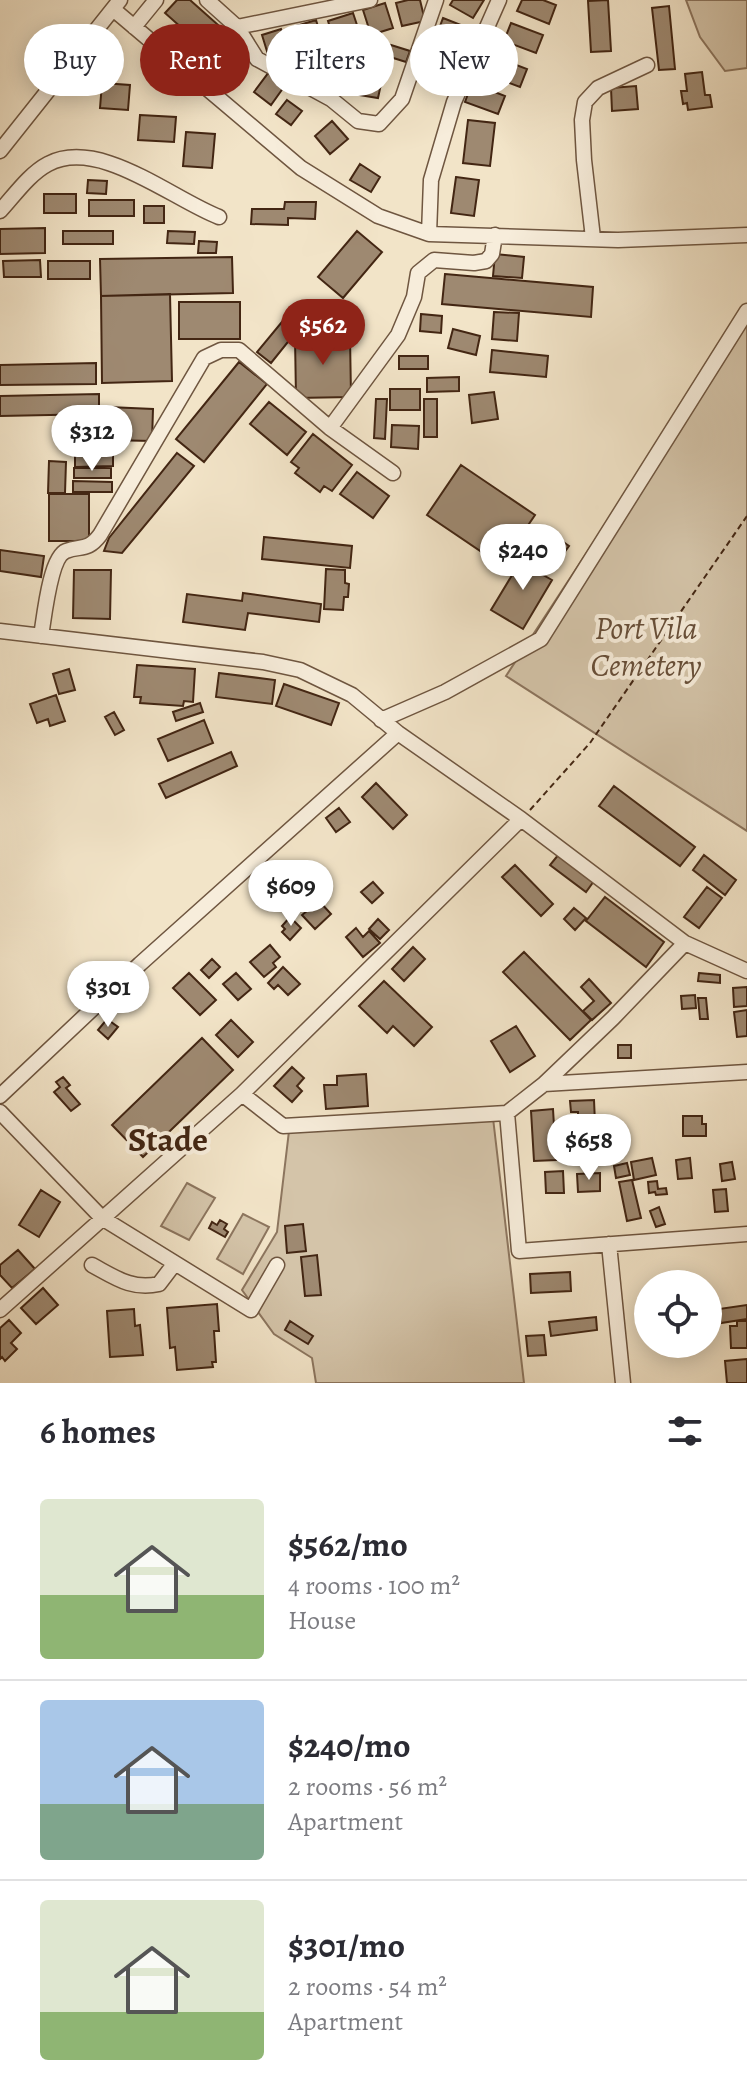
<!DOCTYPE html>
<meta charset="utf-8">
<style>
body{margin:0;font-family:Alegreya,serif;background:#f2f2f3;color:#2b2b33;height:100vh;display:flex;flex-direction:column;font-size:30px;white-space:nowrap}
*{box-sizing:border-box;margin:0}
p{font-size:26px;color:#7c7c81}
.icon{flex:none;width:44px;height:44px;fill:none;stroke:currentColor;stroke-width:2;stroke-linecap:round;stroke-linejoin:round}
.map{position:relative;height:1383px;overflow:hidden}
.panel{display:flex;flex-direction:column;background:#fff;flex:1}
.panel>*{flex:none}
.guide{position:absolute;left:24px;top:24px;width:700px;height:72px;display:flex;gap:16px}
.controls{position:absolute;left:634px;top:1270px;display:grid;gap:16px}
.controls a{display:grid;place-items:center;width:88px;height:88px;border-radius:50%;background:#fff;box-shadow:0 4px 20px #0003;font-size:40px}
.price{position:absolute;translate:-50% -68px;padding:0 18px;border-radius:28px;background:#fff;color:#222;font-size:26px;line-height:52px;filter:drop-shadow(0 2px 4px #0008)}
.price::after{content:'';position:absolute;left:50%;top:48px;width:24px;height:18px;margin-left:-12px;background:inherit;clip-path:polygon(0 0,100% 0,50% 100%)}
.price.current{background:#8f2418;color:#fff}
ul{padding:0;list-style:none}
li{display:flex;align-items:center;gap:24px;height:200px;padding:0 40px}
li+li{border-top:2px solid #e1e1e2}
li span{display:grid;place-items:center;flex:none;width:224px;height:160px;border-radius:8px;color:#555}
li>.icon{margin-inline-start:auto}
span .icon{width:96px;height:96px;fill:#fffc;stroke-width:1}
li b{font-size:34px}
h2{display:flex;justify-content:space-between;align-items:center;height:96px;padding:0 40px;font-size:34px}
.tag{padding:0 28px;border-radius:36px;background:#fff;box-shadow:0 4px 20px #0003;font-size:28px;line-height:72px}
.tag.current{background:#8f2418;color:#fff}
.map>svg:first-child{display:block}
</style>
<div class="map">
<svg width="747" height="1383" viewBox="0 0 747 1383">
<rect width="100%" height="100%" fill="#f2e4c8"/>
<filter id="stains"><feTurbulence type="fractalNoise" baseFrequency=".0025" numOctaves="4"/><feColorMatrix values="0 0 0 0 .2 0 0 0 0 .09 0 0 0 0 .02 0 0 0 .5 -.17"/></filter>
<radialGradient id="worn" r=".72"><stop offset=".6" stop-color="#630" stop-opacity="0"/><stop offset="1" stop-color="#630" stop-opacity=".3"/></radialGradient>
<!-- green -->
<path fill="#d4c4a9" stroke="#8c755e" stroke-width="2" d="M686,0H747V68L725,71L700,37Z
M747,308V831L506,676Z
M493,1118L524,1383H316L312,1358L274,1334L242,1290L277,1232L289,1131Z
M187,1183L215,1198L189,1240L161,1226Z
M243,1214L269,1227L243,1274L217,1259Z"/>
<!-- building -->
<path fill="#9e8971" stroke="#432613" stroke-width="2" d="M177,0H190L235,40L218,60L165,13Z
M408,0H420L425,21L402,26L396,3Z
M453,0H484L473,18L450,5Z
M522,0H543L556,5L549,24L517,11Z
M608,0L611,51L591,52L588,1Z
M385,3L393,28L371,35L363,10Z
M669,6L675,69L659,70L652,8Z
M353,13L361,37L335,44L328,21Z
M443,18L461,25L454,44L436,37Z
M316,20L323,43L300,50L293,27Z
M511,23L543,35L536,53L504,41Z
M281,29L289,55L270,61L262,35Z
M376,42L382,62L361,68L355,48Z
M432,44L451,54L442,72L423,62Z
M391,45L410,51L406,62L387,56Z
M345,52L350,67L326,75L321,59Z
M228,54L243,65L233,78L218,67Z
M495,57L527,69L520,87L488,75Z
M269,72L286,84L271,105L254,92Z
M702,72L705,95H710L712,107L688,110L687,103L683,104L681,91H687L685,74Z
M356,79L381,84L378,98L353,94Z
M102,83L130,85L128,110L100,108Z
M472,83L505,96L498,114L465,102Z
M636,86L638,109L612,111L611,88Z
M287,100L302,111L291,125L276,114Z
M140,115L176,117L174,142L138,140Z
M468,120L495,123L490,166L463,163Z
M332,121L348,139L330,154L315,136Z
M186,132L215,134L212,168L183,166Z
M360,164L380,177L371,192L350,180Z
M456,177L479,180L474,216L451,213Z
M88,180L107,181L106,194L87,193Z
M44,194H76V213H44Z
M89,200H134V216H89Z
M285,202H316L315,219L288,218V225L251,224L252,209H284Z
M144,206H164V223H144Z
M45,228V253L0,254V229Z
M63,231H113V244H63Z
M168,231L195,232L194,244L167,243Z
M357,231L382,252L343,298L318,277Z
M199,241L217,242L216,253H198Z
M495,254L524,257L522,278L493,276Z
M232,257L233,293L101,296L100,259Z
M40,260L41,277H4L3,261Z
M48,261H90V279H48Z
M445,274L593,287L591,317L442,304Z
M170,294L172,381L102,383L101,296Z
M179,302H240V339H179Z
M291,311L304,322L271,363L257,352Z
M494,312L519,313L517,341L492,339Z
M421,314L442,316L441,333L420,331Z
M453,329L480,336L476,355L448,348Z
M295,337H350L351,397L296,398Z
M492,350L548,356L546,377L490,372Z
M399,356H428V369H399Z
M239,362L267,384L204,462L176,439Z
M96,363V384L0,385V365Z
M459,377V391L427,392V378Z
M390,389H420V410H390Z
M494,392L498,419L472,423L469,395Z
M99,394V414L0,416V396Z
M376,399H387L385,439L374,438Z
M424,399H437V437H424Z
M269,402L306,432L287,455L250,424Z
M108,407L153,409L152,441L107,440Z
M392,425L419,426L418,449L391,447Z
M313,434L352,465L332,491L324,486L320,492L295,473L299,468L291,462Z
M177,453L194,466L122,553L104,551L109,538Z
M75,454H113V466L75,467Z
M49,461L66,462L65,493H48Z
M461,465L535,515L501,565L427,515Z
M74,468H111V478H74Z
M357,472L389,496L373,518L340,494Z
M73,481L112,482V492H73Z
M49,494H89V541H49Z
M544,533L554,539L542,557L532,551Z
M264,537L352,546L350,568L262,559Z
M559,539L569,546L555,565L545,558Z
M0,550L44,556L41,577L0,571Z
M526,552L543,562L538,572L552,580L523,629L491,610Z
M326,569L345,570V583L349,584L348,597H344L343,610L324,609Z
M74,570H111L110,619L73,618Z
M243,593L321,604L319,622L248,613L245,630L183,622L187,594L242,601Z
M137,665L195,669L193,702L184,701L183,706L140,703L141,697H134Z
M69,669L75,690L59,694L53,674Z
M219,673L275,680L272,704L216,697Z
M284,684L339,703L331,725L276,706Z
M56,695L65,721L50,726L48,719L37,723L30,704Z
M200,703L203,712L176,721L173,712Z
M114,712L124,730L115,735L105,717Z
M204,720L213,743L168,761L158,739Z
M231,752L237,766L166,798L159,784Z
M376,783L407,815L393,829L362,797Z
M614,786L695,847L680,866L599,806Z
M339,808L350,822L336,832L326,818Z
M559,854L594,881L586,892L550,865Z
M704,855L736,880L725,895L693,870Z
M280,865L293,878L278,893L265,880Z
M515,865L553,904L541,916L502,877Z
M373,882L383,893L372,903L361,892Z
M707,887L722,898L699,928L684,917Z
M605,897L664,942L646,967L586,921Z
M319,901L331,914L315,929L302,915Z
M574,908L586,918L575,930L564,919Z
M290,917L301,928L290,940L282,932L285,929L282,926Z
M378,919L389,930L380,939L369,929Z
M356,928L363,937L369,931L380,943L363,957L346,937Z
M270,945L280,957L273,963L276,967L264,977L250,962Z
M413,947L425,959L404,981L392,969Z
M524,952L591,1020L570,1040L503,972Z
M212,959L220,967L209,978L201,970Z
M283,967L300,984L288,995L278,985L274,989L268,983Z
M189,973L216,1000L200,1015L173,988Z
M236,973L251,989L238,1000L223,984Z
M699,973L720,975V983L698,981Z
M589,979L611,1003L592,1020L583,1011L594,1001L581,987Z
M384,981L432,1027L414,1046L393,1026L387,1033L359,1006Z
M747,987V1006L734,1007L733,988Z
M695,995L696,1008L682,1009L681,996Z
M698,998H706L708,1019H700Z
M747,1010V1036L737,1037L734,1012Z
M107,1019L118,1027L108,1039L98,1030Z
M231,1020L253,1042L238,1057L216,1035Z
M516,1026L535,1056L510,1072L491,1041Z
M202,1038L233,1070L143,1157L112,1125Z
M618,1045H631V1058H618Z
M292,1067L304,1078L297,1086L302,1091L292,1102L274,1086Z
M366,1074L368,1106L326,1109L324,1085H337V1076Z
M63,1077L70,1085L66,1088L80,1104L71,1111L54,1092L60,1087L56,1082Z
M594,1100L595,1123L578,1124V1112H571L570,1101Z
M553,1109L556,1160L534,1161L531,1111Z
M683,1116H702V1124H706V1136H683Z
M652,1158L656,1175L634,1180L631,1162Z
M690,1158L692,1178L678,1179L676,1160Z
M732,1162L735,1179L722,1181L720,1164Z
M627,1163L630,1175L616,1178L614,1166Z
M563,1171L564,1193H546L545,1172Z
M600,1173V1191L578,1192L577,1174Z
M632,1180L641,1218L627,1221L619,1182Z
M657,1181L658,1189L666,1188L667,1194L656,1195L655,1192L649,1193L648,1182Z
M726,1189L728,1211L715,1212L713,1190Z
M41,1190L60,1202L39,1237L19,1225Z
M659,1207L665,1224L656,1227L650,1211Z
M220,1220L227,1224L224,1229L228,1232L225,1237L209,1228L212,1222L217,1225Z
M303,1224L306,1251L287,1253L285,1226Z
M18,1250L35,1269L12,1288L0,1275V1265Z
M317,1255L321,1295L305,1296L301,1257Z
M570,1272L571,1291L531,1293L530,1274Z
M43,1288L58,1305L36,1324L21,1308Z
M217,1304L219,1331H214L216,1362H212L213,1367L177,1370L175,1347L170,1348L167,1308Z
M747,1305V1319L721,1323L719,1309Z
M134,1309L135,1326L140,1325L143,1355L110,1357L107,1311Z
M596,1317L597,1330L551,1336L549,1322Z
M9,1320L21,1333L11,1343L17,1349L5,1361L2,1357L0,1359V1328Z
M290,1321L313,1336L308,1344L285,1330Z
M737,1321H747V1348H731L730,1326H737Z
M544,1335L546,1355L528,1356L526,1336Z
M747,1359V1383H727L725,1361Z"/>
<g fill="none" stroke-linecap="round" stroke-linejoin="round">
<defs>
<path id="minor" d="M207,0L237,27L257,59L331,99L358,121L379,124L402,99L436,0
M113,9L301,168L378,216L429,234L618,240L747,235
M134,27L156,0
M237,27L370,0
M0,151L120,0
M0,211C14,196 29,174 48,164C99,137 172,199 219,217
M429,234L431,180L454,102L499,0
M593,238L584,160L582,120L585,102L598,88L647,65
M330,428L398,335L414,297L418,273L434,260L474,263L486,261L492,254L495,235
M0,631L263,662L300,670L352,695L398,733L521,819L685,943
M41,636C44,619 50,557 66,551C81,545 87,552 100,535L204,358L221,350H239L330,428L393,473
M381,720L445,692L541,639L747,311
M544,1084L747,1072
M242,1094L283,1126L507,1113L544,1084L613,1018L685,943L747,971
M0,1096L140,964L398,733
M0,1112L102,1218L251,1310L277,1265
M507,1113L519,1251L747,1234
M609,1244L623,1383
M92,1265C116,1278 132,1290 159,1284L175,1263
M0,1310L242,1094L521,819"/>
</defs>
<!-- minor casing -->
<use href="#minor" stroke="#6f5640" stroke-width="17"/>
<!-- path -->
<path stroke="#432613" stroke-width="2" stroke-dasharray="6 4" stroke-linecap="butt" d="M530,810L590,743L747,516"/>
<!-- minor -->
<use href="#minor" stroke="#f7eddb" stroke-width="14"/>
</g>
<g text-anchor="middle" stroke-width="8" stroke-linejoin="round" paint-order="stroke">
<!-- park labels -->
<g font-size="32" font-style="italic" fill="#674e38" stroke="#f7eddb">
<text x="646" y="639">Port Vila<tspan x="646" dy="37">Cemetery</tspan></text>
</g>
<!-- neighbourhood labels -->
<g font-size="34" font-weight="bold" fill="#432613" stroke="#f7eddb">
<text x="168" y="1151">Stade</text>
</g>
</g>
<rect width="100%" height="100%" filter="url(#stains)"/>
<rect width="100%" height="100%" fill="url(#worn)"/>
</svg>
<div class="controls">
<a><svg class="icon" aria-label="locate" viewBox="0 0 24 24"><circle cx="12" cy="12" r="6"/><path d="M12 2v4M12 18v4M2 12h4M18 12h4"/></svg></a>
</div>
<b class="price current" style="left:323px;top:367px">$562</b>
<b class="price" style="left:92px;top:473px">$312</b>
<b class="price" style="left:523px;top:592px">$240</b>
<b class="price" style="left:291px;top:928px">$609</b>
<b class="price" style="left:108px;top:1029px">$301</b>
<b class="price" style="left:589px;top:1182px">$658</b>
<div class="guide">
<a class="tag">Buy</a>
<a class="tag current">Rent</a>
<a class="tag">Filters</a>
<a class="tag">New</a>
</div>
</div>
<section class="panel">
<h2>6 homes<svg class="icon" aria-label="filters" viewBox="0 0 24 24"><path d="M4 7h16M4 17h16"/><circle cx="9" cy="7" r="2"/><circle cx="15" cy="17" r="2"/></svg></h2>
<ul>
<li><span style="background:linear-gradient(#dfe7d0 60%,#8fb573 0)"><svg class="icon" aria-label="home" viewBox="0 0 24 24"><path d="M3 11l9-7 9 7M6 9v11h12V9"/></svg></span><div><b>$562/mo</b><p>4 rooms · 100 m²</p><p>House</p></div></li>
<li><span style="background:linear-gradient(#a9c7e8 65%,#7fa58c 0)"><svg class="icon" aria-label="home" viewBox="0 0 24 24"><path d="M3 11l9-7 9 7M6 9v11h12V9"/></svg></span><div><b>$240/mo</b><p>2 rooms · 56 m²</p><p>Apartment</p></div></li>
<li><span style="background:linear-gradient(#dfe7d0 70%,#8fb573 0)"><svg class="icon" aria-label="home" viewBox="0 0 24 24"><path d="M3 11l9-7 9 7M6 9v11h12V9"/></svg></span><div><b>$301/mo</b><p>2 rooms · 54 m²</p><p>Apartment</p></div></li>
</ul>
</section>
